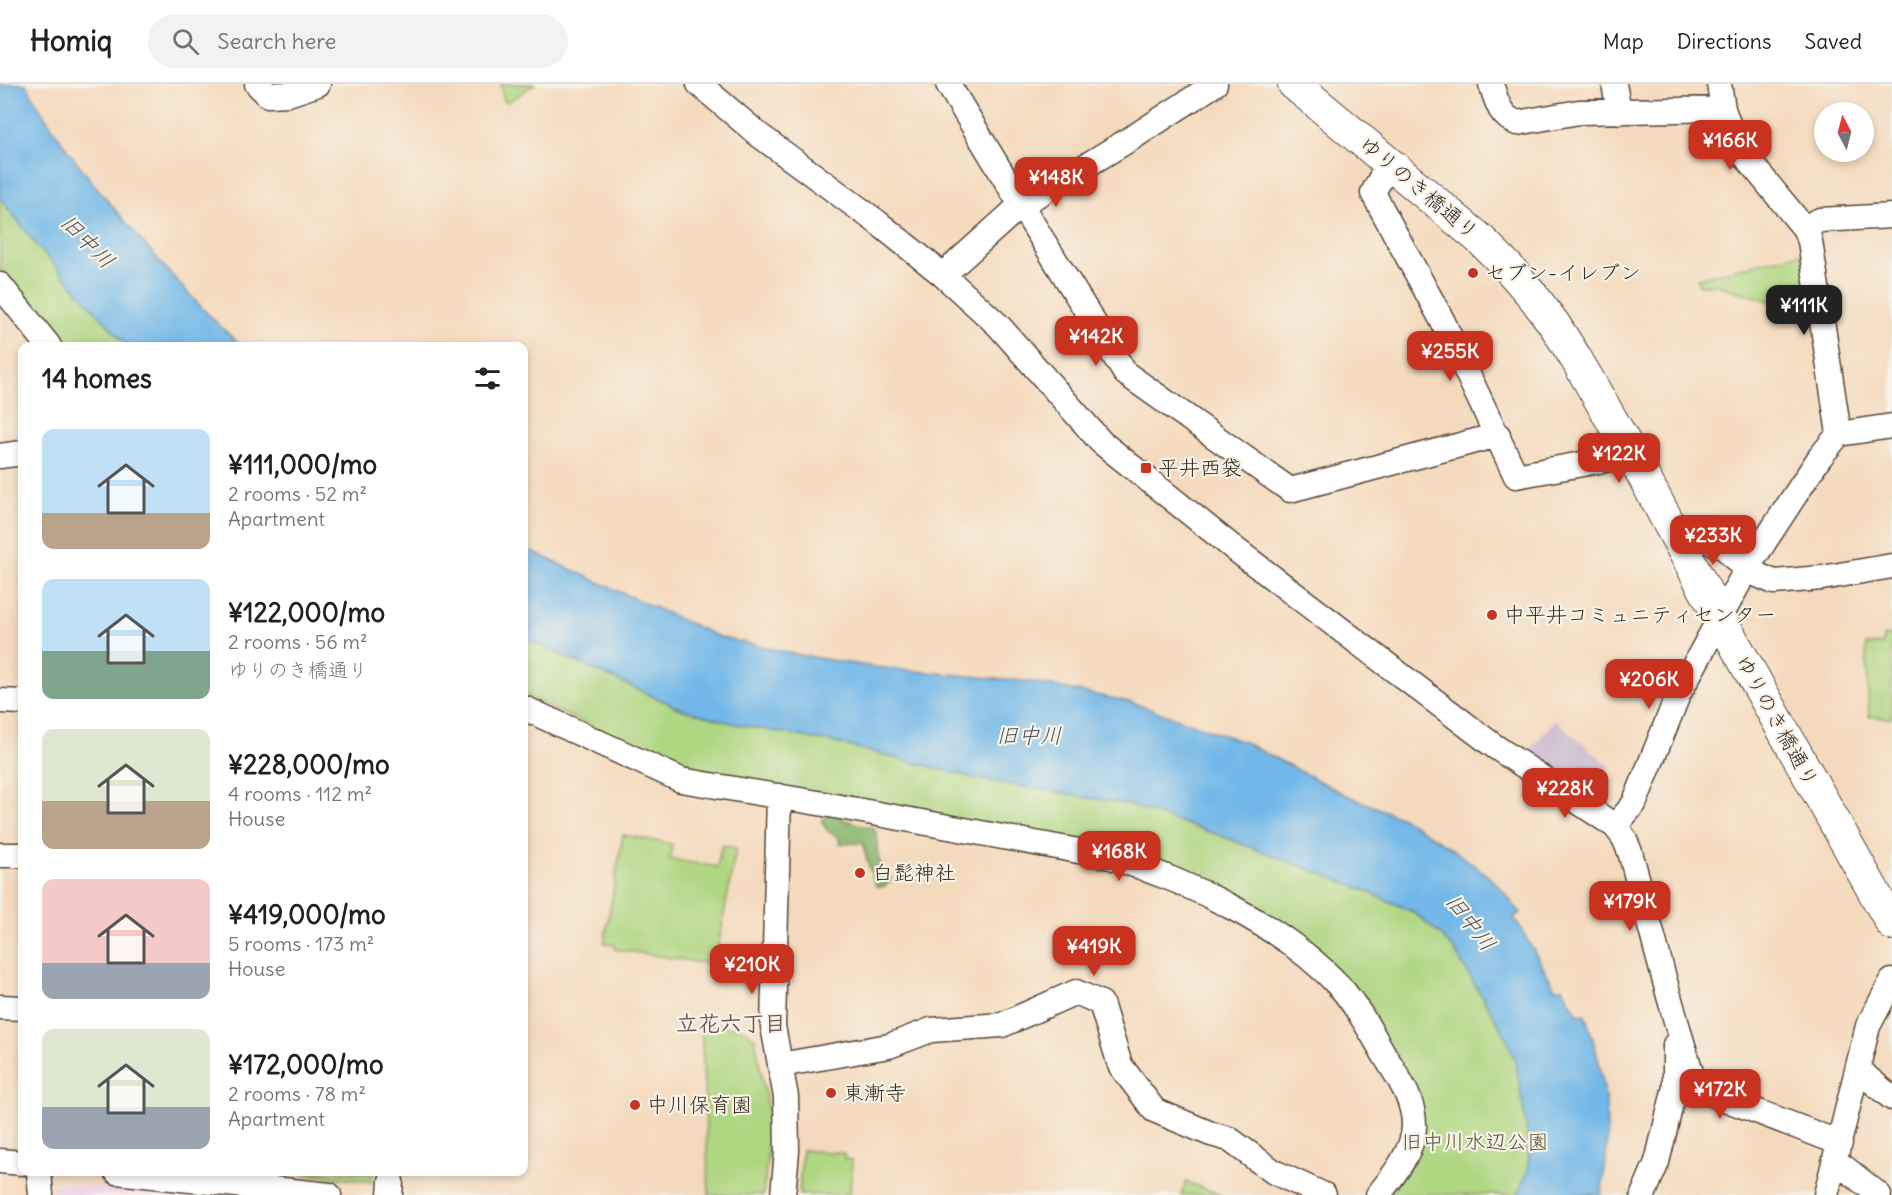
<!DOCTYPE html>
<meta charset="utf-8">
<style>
body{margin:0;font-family:Delius,"Klee One",sans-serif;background:#f2f2f2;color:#202124;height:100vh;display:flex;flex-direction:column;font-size:22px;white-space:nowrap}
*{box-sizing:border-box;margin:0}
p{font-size:20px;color:#757577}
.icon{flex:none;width:33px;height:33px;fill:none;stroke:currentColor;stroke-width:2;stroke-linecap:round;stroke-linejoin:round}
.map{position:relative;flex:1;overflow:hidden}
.drawer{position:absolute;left:18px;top:258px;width:510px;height:834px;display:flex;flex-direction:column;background:#fff;border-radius:12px;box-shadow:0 3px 9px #0003}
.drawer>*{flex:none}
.needle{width:39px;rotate:353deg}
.buttons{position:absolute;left:1814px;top:18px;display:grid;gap:12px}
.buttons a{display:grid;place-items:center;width:60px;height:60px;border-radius:50%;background:#fff;box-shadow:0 3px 9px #0003;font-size:30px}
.price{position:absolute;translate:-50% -51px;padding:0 14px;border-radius:12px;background:#c8321e;color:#fff;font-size:20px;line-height:39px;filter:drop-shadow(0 2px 3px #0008)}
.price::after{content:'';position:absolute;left:50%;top:36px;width:18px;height:14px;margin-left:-9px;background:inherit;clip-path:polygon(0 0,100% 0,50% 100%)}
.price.selected{background:#222;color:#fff}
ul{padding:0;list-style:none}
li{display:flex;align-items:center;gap:18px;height:150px;padding:0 24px}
li span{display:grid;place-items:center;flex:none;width:168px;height:120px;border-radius:12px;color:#555}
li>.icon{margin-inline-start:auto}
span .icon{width:72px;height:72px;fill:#fffc;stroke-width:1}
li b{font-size:26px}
h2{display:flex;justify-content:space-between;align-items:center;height:72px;padding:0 24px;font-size:26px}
header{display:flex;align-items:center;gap:36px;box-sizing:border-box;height:84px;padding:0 30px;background:#fff;border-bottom:2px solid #e0e0e0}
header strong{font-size:28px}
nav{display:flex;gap:33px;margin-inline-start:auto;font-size:21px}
.search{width:420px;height:54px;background:#f2f2f2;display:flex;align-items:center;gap:15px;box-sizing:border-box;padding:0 21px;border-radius:33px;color:#757577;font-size:22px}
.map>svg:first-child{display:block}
</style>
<header>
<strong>Homiq</strong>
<div class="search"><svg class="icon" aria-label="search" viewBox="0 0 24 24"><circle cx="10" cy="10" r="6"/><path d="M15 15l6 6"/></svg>Search here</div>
<nav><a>Map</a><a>Directions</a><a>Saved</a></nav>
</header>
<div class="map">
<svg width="1892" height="1111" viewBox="0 0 1892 1111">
<rect width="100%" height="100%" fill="#f7f3e8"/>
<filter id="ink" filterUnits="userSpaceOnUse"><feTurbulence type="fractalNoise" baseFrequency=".0167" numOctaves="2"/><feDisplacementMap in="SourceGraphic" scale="12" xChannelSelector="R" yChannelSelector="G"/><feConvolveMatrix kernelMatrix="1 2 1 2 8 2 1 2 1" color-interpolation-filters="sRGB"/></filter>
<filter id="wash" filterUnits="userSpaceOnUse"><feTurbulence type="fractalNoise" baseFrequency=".008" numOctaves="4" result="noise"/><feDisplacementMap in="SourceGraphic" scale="24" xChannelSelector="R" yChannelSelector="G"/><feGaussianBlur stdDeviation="1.35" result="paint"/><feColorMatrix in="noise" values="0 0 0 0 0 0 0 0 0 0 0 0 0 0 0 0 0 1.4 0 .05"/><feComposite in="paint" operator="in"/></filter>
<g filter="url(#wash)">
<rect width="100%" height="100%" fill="#f4dabd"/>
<!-- built -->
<path fill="#efd0e6" d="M58,1099L182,1111H51V1106Z"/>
<!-- industrial -->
<path fill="#cdbed2" d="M1555,636L1610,682L1601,698L1593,694L1580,705L1524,673Z"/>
<!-- green -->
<path fill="#afd681" stroke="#758050" stroke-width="1.5" d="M501,0H535L508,18L504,17Z
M0,114L39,164L127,262H62L0,185Z
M1802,169L1812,230L1717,201H1699L1697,194Z
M1892,551V634L1869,633L1866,561L1883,560L1884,552Z
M524,554L681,625L736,640L837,659L979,695L1126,720L1216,750L1362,805L1413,828L1439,849L1454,866L1505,950L1517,981L1529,1062L1528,1085L1518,1111H1389L1419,1068L1379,945L1217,807L682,685L524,611Z
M623,751L672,760L670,775L717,783L722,761L736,764L715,881L615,865V861L604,859Z
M701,938L745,946L755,955L769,1032L767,1077L763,1111H709Z
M802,1066L844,1069V1075L852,1076L850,1111H799Z
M303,1088H372V1098L303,1090Z
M1186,1098L1221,1111H1181Z"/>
<!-- forest -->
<path fill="#8bb76f" stroke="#637046" stroke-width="1.5" d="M829,730L863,742L874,744C879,754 875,767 880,779C883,785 888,790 891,796L885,802L877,803C874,800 863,765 863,759L840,760L838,752C828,749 825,745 822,736Z"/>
<!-- water -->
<path fill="#71b7e8" stroke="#567083" stroke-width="1.5" d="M0,0H26C58,60 102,111 147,163C177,197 207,232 242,262H127L39,164L0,114Z
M524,464L719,553L794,570L873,583L1033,598L1130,618L1244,658L1346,711L1402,734L1448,762L1483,788L1501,804L1520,829L1514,833L1555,904H1563L1577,929L1585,931C1607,992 1613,1047 1601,1111H1518L1528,1085L1529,1062L1516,979L1505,950L1454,866L1439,849L1413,828L1362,805L1216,750L1126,720L979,695L837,659L736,640L681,625L524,554Z"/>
</g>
<g filter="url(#ink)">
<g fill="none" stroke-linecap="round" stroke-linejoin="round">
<defs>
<path id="minor" d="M257,0L268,11L288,10L318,0
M699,0L759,51L877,138L943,191L998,241L1101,358L1231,462L1494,662L1615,742L1624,754L1630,768C1652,847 1671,926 1696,1004L1840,1059
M948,0L1021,121L1135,52L1215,0
M1491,0C1497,17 1499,32 1517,39L1579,28L1723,25
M1614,0L1619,28
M1719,0L1723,25L1736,61L1804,144L1810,157L1839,350
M1389,78L1373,109L1442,236L1516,392L1632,371
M1804,144L1820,136L1892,132
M943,191L1021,121L1125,289L1290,406L1498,351
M0,201L49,262
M0,372L22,369
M1682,464L1697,457L1706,456L1725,464L1746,486L1774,498L1822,494L1892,482
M0,617L22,618
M524,624L681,696L824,720L1111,773C1190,798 1284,842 1340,903C1356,920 1373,951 1385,972C1398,993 1415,1017 1414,1043C1413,1068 1393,1092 1378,1111
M779,712L773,942L786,1013L787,1067L783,1111
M1615,742L1634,720L1678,611L1746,486L1820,373L1839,350L1892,342
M0,771H22
M0,923L22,924
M780,981L889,962L931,946L1002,941L1076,908L1101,919L1120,981L1154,1026L1211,1050L1229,1055L1274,1088L1324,1111
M1857,985L1892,1014
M0,1077L22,1079
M1836,1077L1879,1111
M39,1088L41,1111
M117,1088L329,1111
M390,1111L391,1097
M1643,1111L1657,1078L1675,1003V961
M1826,1111L1868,942L1892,897"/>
<path id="major" d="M1294,0L1481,156L1507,182L1533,212L1554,240L1575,273L1632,371L1720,534L1892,840"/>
</defs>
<!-- minor casing -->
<use href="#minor" stroke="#574436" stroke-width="27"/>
<!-- major casing -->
<use href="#major" stroke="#574436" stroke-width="34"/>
<!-- minor -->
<use href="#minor" stroke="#fff" stroke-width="24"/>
<!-- major -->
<use href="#major" stroke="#fff" stroke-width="32"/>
</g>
</g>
<!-- markers -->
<g fill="#c8321e" stroke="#f7f3e8" stroke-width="2">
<circle cx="1473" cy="189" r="6"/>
<rect x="1140" y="378" width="12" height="12" rx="3"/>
<circle cx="1492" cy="531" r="6"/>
<circle cx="860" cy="789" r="6"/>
<circle cx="831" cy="1009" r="6"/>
<circle cx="635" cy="1021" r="6"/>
</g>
<g text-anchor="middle" stroke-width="4.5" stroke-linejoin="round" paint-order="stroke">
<!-- street labels -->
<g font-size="21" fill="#3b2a1e" stroke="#f7f3e8">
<text transform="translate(1419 104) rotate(40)" y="7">ゆりのき橋通り</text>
<text transform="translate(1777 637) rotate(61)" y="7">ゆりのき橋通り</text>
</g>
<!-- poi labels -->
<g font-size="21" fill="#3b2a1e" stroke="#f7f3e8" text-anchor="start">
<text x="1485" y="196">セブン-イレブン</text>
<text x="1158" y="391">平井西袋</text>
<text x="1504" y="538">中平井コミュニティセンター</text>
<text x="872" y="796">白髭神社</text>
<text x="843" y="1016">東漸寺</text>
<text x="647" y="1028">中川保育園</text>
</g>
<!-- park labels -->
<g font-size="21" fill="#585537" stroke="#f7f3e8">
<text x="1475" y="1065">旧中川水辺公園</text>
</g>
<!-- water labels -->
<g font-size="22" font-style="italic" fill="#4b545b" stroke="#f7f3e8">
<text transform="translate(88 157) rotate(45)" y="8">旧中川</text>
<text x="1029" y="659">旧中川</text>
<text transform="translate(1471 838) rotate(52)" y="8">旧中川</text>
</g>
<!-- neighbourhood labels -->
<g font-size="22" font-weight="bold" fill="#715453" stroke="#f7f3e8">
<text x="731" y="947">立花六丁目</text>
</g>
</g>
</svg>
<div class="buttons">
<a><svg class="needle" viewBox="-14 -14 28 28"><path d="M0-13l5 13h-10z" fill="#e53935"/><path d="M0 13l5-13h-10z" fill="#757577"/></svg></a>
</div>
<b class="price" style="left:1730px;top:87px">¥166K</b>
<b class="price" style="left:1056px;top:124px">¥148K</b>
<b class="price selected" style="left:1804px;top:252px">¥111K</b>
<b class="price" style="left:1096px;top:283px">¥142K</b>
<b class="price" style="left:1450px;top:298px">¥255K</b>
<b class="price" style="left:1619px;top:400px">¥122K</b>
<b class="price" style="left:1713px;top:482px">¥233K</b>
<b class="price" style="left:1649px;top:626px">¥206K</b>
<b class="price" style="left:1565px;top:735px">¥228K</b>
<b class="price" style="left:1119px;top:798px">¥168K</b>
<b class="price" style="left:1630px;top:848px">¥179K</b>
<b class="price" style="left:1094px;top:893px">¥419K</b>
<b class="price" style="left:752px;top:911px">¥210K</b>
<b class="price" style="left:1720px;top:1036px">¥172K</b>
<section class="drawer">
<h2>14 homes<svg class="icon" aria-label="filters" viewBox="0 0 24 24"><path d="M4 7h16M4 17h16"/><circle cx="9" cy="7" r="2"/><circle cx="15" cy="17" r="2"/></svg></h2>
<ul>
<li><span style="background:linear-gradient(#bfe0f5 70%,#b9a48a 0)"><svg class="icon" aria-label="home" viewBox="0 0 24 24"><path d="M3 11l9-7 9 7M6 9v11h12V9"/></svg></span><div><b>¥111,000/mo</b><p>2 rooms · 52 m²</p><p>Apartment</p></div></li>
<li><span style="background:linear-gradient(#bfe0f5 60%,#7fa58c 0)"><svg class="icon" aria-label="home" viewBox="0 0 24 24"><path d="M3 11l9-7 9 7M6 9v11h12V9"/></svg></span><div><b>¥122,000/mo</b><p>2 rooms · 56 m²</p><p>ゆりのき橋通り</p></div></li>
<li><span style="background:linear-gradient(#dfe7d0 60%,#b9a48a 0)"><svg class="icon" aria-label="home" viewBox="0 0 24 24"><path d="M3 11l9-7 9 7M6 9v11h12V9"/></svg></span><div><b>¥228,000/mo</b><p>4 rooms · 112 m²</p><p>House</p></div></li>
<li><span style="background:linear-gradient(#f6c9c9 70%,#9aa5b1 0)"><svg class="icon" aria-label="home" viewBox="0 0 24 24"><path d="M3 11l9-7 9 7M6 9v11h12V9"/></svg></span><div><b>¥419,000/mo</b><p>5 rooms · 173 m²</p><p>House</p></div></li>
<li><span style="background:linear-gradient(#dfe7d0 65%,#9aa5b1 0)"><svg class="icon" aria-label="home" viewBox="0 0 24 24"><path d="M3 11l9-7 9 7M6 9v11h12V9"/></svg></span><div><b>¥172,000/mo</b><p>2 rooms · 78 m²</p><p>Apartment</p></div></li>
</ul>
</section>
</div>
